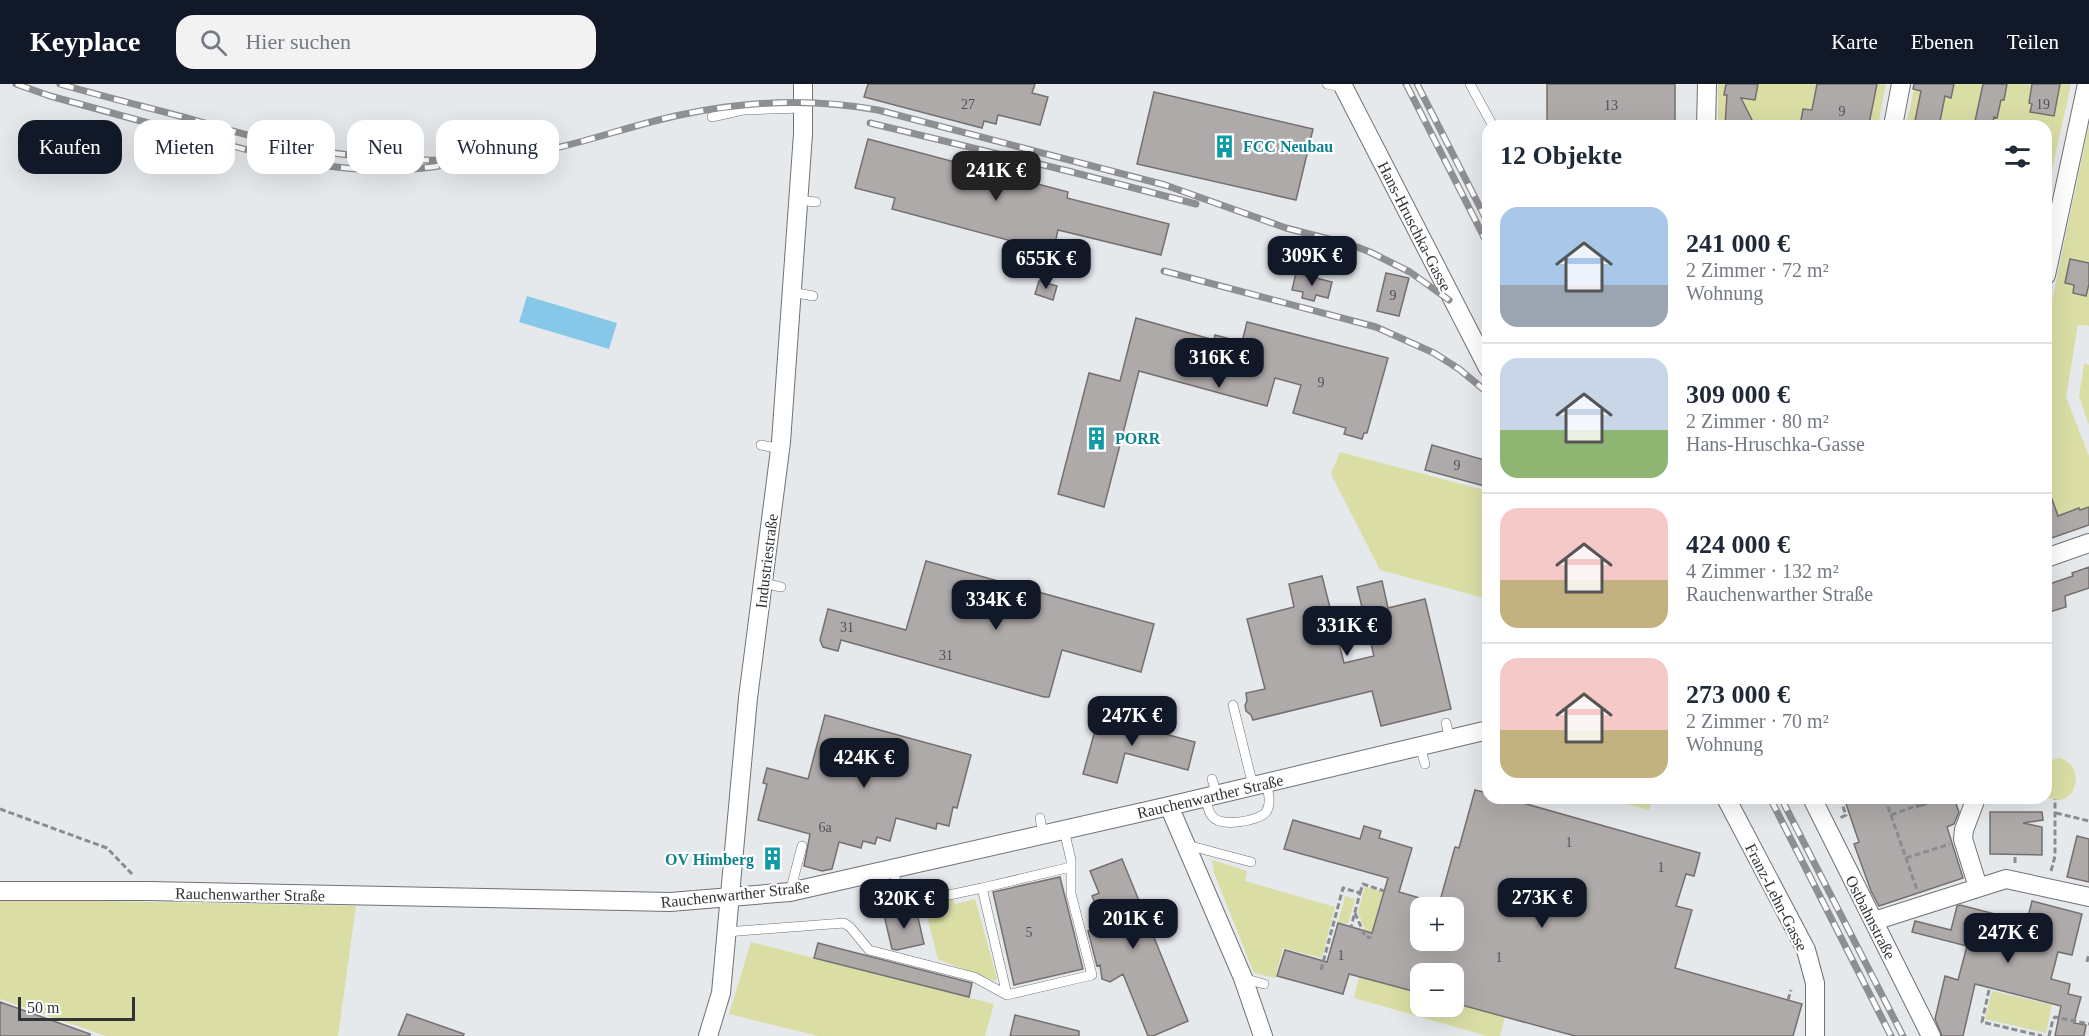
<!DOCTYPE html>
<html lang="de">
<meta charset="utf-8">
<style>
body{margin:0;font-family:Georgia,serif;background:#f2f2f3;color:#1f2937;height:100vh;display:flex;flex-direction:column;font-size:22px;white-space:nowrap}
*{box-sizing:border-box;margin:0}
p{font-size:20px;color:#747a83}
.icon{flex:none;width:33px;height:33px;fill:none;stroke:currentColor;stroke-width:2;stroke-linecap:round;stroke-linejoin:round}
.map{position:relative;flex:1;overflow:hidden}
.details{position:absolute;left:1482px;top:36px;width:570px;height:684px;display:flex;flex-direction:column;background:#fff;border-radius:18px;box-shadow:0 6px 24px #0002}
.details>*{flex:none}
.banner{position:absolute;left:18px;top:36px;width:570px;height:54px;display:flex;gap:12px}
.controls{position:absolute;left:1410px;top:813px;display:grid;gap:12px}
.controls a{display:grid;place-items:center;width:54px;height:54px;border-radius:12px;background:#fff;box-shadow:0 6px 24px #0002;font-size:30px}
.scale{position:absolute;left:18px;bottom:15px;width:117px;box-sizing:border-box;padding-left:6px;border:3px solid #323335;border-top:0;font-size:16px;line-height:21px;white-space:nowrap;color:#323335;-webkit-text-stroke:4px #fff;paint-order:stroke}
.price{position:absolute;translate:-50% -51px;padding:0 14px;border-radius:12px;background:#111827;color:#fff;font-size:20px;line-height:39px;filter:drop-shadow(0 2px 3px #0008)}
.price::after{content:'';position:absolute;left:50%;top:36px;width:18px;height:14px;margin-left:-9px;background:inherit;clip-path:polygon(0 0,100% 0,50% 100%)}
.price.current{background:#222;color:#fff}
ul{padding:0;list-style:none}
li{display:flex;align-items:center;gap:18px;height:150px;padding:0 18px}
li+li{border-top:2px solid #e0e1e3}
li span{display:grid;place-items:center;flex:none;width:168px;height:120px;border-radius:18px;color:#555}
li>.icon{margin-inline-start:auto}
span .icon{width:72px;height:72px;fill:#fffc;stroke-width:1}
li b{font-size:26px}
h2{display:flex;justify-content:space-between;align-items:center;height:72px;padding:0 18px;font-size:26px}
.pill{padding:0 21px;border-radius:18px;background:#fff;box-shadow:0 6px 24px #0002;font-size:21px;line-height:54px}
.pill.current{background:#111827;color:#fff}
header{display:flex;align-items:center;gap:36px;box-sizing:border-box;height:84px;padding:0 30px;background:#111827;color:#fff}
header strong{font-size:28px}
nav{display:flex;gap:33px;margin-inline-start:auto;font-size:21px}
.search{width:420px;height:54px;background:#f2f2f3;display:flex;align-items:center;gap:15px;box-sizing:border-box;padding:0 21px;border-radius:18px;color:#747a83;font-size:22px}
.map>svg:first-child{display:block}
</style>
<header>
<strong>Keyplace</strong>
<div class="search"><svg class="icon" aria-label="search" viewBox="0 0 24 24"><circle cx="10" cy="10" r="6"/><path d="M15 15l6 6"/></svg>Hier suchen</div>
<nav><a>Karte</a><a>Ebenen</a><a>Teilen</a></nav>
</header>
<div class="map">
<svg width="2089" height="952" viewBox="0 0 2089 952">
<rect width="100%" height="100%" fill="#e5e9ec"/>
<!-- green -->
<path fill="#dadea5" d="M1718,0H1886L1878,42H1718Z
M1915,0H2071L2046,113V42H1906Z
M2089,41V242L2078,241L2066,313L2089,372V441L2046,456V231H2049Z
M2084,280L2089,281V341L2079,312Z
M1340,368L1488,407V515L1380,486L1331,390Z
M2059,674C2089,681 2075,730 2046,712V678Z
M1603,714H1652L1649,726Z
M1212,776L1247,787L1245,797L1335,823L1322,874L1283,864L1275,894L1254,889L1214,789Z
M1365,803L1383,807L1372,848L1365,846L1358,828Z
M1345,812L1355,815L1348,840L1338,838Z
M953,814L955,820L975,815L997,894L995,897L939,876L937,872L928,836L932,819Z
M0,815L356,822L338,952H106L0,915Z
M751,858L994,920L985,952H818L729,930Z
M1359,893L1420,909V922H1454V919L1505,933L1500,952H1487L1354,914Z
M1992,907L2052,921L2046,949L1985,935Z"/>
<!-- water -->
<path fill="#87c8e8" d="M527,212L617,239L609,265L519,238Z"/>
<!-- building -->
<path fill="#afaaaa" stroke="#75706f" stroke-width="1.5" d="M868,0H1035L1032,9L1048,13L1040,41L998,31L996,40L984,37L982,44L864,13Z
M1547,0H1675V42H1547Z
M1726,0H1758L1755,16L1741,14L1755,42H1725L1727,11H1724Z
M1817,0H1877L1869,40L1865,42H1844L1832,39V42H1800L1803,25L1812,26Z
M1914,0H1954L1951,14L1945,12L1939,42H1914L1921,7L1913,5Z
M1983,0H2007L2004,16H2001L1997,34L1994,33L1992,42H1974Z
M2032,0H2060L2054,32L2030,28L2032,20L2029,19Z
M1154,8L1313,45L1296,116L1137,80Z
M868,55L1068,108L1067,114L1169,140L1161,171L1058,146L1053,168L892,125L895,114L855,104Z
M1329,170L1347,175L1343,190L1325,185Z
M2070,175L2089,179V200L2086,212L2073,209L2074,201L2065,199Z
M1296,189L1332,198L1328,214L1316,211L1314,217L1302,214L1303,208L1292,206Z
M1386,189L1409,194L1399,232L1377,227Z
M1039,197L1057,202L1053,216L1035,210Z
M1136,234L1214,256L1215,251L1242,258L1247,238L1388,274L1367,349H1364L1362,355L1344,350L1346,344L1293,329L1301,301L1275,294L1267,322L1139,287L1104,423L1058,410L1089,289L1120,297Z
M1432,361L1488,377V403L1425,386Z
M2048,404L2058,432L2079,424L2080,426L2089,423V441L2046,456V405Z
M926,477L1154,540L1141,588L1062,566L1049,613H1044L841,556L838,567L823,563L820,556L828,525L906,546Z
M2089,483V504L2065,512L2066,523L2046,529V501L2073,492L2072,489Z
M1322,492L1344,579L1374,572L1357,503L1382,497L1388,524L1425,515L1451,625L1381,642L1372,607L1253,636L1251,631L1246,627L1245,621L1247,617L1246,609L1265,605L1247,535L1294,523L1289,500Z
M1101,625L1130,633L1128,640L1195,658L1188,686L1125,669L1117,699L1083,690Z
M825,631L971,671L957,724L953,723L949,742L937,739L936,745L896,734L890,757L877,753L875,760L863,757L861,764L839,758L832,785L822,787L804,782L810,750L758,736L767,700L763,699L767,684L808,695Z
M1475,706L1488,709V714H1505L1700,769L1694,792L1686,790L1676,822L1692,826L1675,884L1802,920L1793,952H1575L1454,919V890H1420V909L1349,890L1343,910L1277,892L1285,866L1327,878L1338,839L1372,849L1388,794L1284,765L1293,736L1360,755L1364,742L1381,747L1379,754L1412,764L1399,808L1420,814V856H1454V824H1438L1455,763L1459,764Z
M1844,714H1914L1917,723L1944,714H1954L1959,728L1954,740L1947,743L1963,794L1879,822L1871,807L1854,760L1859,758Z
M1990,728H2042L2043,736L2023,739L2042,743V771L1990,770Z
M2077,752L2089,755V798L2067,793Z
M1122,775L1188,937L1153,952H1148L1123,890L1110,898L1102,895L1100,881L1097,882L1088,847L1103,840L1092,812L1099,809L1090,787Z
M1060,793L1083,885L1014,901L993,808Z
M2032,817L2082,830L2072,871L2058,868L2051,895L2070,900L2068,910L2081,913L2074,939L2086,941L2084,952H2055L2061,922L1975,900L1963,952H1942L1935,935L1945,892L1958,896L1967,862L1912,848L1915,837L1951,846L1957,822L1960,821L2003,832L1996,858L2020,864Z
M916,825L924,860L897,866L892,865L884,831Z
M818,859L972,899L969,913L814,874Z
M0,918L90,950V952H0Z
M407,930L464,950L463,952H398Z
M1015,931L1079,947V952H1010Z"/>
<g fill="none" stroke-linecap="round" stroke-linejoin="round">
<defs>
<path id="service" d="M1327,0L1344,4
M1470,0L1493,42
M712,33L743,26L803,24
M798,116L816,118
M792,208L813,212
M761,361L780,365
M763,499L781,503
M1233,621L1253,702
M1446,639L1450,655
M1420,662L1425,680
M1212,695L1217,711
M1206,714C1207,719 1208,728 1212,732C1220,744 1259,737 1266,728C1272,719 1268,708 1266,699
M1040,734L1043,751
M1064,746L1071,776V810L1092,891L1007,911L982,804L1071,783
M1187,761L1251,778
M893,785L902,821L982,804
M790,808L802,762
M726,848L844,839L850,843L869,866L974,893L1007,911
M1243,894L1264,900"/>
<path id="minor" d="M1342,0L1488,284
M1706,42L1707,0
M1893,42L1901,0
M2046,191L2087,0
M2046,474L2089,459
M1726,714L1806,866L1815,899V952
M1812,714L1931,952
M1976,714L1964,746L1963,755L1978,803
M1169,722L1243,894L1263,952
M0,807H149L670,818L790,808L1169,722L1488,646
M1874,837L2006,795L2089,813
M708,952L721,909L748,614L781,358L803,50V0"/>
</defs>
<!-- service casing -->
<use href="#service" stroke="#6f7175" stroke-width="10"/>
<!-- minor casing -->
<use href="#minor" stroke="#6f7175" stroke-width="20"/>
<!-- path -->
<path stroke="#8a8c8f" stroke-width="3" stroke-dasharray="6 3" stroke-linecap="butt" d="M1840,714L1846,731L1840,734
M1885,714L1917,806
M1992,717L2001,714
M0,725L107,764L133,791
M2056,729L2089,737
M1891,731L1937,714
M1906,774L1950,760
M2015,779V771
M2051,787L2055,772V715
M1360,809L1363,800L1384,807
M1355,829L1365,852L1371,854
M2087,878L2089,869
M1321,886L1343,804L1360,809L1351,843
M1989,906L1982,938L2042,952
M1788,916L1791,906
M2049,952L2053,935L2055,933L2089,940"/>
<!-- service -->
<use href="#service" stroke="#fff" stroke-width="9"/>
<!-- minor -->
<use href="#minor" stroke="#fff" stroke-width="18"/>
<defs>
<path id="rail" d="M16,0L50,12C98,25 145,38 192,51C274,74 353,95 439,82
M60,0C101,12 142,22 183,33C219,43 255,54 292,62C362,76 437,80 509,72C568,66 622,43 680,31C745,17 813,14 878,26L1165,101L1286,144L1352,161L1370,168L1410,188L1449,216
M1406,0L1488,161
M1417,0L1488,139
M870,39L1068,87L1196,120
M1164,187L1376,243L1434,269L1459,285L1488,309
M1770,714L1891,952
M1781,714L1903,952"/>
</defs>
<!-- rail casing -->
<use href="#rail" stroke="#8d8f92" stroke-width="7"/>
<!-- rail -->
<use href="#rail" stroke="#fff" stroke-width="4.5" stroke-dasharray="14" stroke-linecap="butt"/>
</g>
<!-- icons -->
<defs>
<symbol id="building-bare" viewBox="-9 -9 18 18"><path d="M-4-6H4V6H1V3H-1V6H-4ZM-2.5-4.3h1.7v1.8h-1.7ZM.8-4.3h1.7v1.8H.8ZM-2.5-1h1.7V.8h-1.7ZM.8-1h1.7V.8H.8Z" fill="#0f9aa8" stroke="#fff" stroke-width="2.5" paint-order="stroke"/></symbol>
</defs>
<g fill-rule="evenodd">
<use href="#building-bare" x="1208" y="46" width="33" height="33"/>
<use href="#building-bare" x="1080" y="338" width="33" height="33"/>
<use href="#building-bare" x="756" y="758" width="33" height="33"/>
</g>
<g text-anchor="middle" stroke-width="4.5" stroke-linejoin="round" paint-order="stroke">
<!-- number labels -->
<g font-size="14" fill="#515152">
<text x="968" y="25">27</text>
<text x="2043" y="25">19</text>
<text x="1611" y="26">13</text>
<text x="1842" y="32">9</text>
<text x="1393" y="216">9</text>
<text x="1321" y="303">9</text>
<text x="1457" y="386">9</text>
<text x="847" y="548">31</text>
<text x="946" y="576">31</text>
<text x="825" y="748">6a</text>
<text x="1569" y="763">1</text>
<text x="1661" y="788">1</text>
<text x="1029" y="853">5</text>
<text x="1341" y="876">1</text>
<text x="1499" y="878">1</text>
</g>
<!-- culture labels -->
<g font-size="16" font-weight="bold" fill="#0d838f" stroke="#fff" text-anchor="start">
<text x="1243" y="68">FCC Neubau</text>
<text x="1115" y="360">PORR</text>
<text x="754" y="781" text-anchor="end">OV Himberg</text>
</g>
<!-- street labels -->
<g font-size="16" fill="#323335" stroke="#fff">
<text transform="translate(1415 142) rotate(63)" y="6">Hans-Hruschka-Gasse</text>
<text transform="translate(766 477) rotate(-83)" y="6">Industriestraße</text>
<text transform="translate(1210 712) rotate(-13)" y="6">Rauchenwarther Straße</text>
<text transform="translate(250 810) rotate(1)" y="6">Rauchenwarther Straße</text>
<text transform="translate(735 810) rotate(-6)" y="6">Rauchenwarther Straße</text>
<text transform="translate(1777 813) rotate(63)" y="6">Franz-Lehn-Gasse</text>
<text transform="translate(1871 833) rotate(63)" y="6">Ostbahnstraße</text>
</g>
</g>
</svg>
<div class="controls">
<a>+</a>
<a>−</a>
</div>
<div class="scale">50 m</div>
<b class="price current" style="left:996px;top:118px">241K €</b>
<b class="price" style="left:1312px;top:203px">309K €</b>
<b class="price" style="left:1046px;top:206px">655K €</b>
<b class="price" style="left:1219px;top:305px">316K €</b>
<b class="price" style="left:996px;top:547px">334K €</b>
<b class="price" style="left:1347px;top:573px">331K €</b>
<b class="price" style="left:1132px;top:663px">247K €</b>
<b class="price" style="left:864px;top:705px">424K €</b>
<b class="price" style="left:1542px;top:845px">273K €</b>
<b class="price" style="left:904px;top:846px">320K €</b>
<b class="price" style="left:1133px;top:866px">201K €</b>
<b class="price" style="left:2008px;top:880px">247K €</b>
<div class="banner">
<a class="pill current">Kaufen</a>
<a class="pill">Mieten</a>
<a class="pill">Filter</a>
<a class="pill">Neu</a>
<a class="pill">Wohnung</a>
</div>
<section class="details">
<h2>12 Objekte<svg class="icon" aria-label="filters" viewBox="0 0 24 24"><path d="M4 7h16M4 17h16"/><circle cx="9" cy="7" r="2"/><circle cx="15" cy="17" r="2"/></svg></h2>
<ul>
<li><span style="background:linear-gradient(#a9c7e8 65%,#9aa5b1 0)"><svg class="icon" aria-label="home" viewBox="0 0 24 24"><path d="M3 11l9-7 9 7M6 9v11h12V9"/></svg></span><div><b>241 000 €</b><p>2 Zimmer · 72 m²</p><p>Wohnung</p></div></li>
<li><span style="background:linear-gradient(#c9d6e8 60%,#8fb573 0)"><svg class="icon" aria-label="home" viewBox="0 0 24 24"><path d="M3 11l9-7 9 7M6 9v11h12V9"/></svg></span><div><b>309 000 €</b><p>2 Zimmer · 80 m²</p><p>Hans-Hruschka-Gasse</p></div></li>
<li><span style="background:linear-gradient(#f6c9c9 60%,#c2b280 0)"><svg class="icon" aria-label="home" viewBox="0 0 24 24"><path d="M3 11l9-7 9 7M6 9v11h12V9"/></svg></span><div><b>424 000 €</b><p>4 Zimmer · 132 m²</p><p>Rauchenwarther Straße</p></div></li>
<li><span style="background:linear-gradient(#f6c9c9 60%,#c2b280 0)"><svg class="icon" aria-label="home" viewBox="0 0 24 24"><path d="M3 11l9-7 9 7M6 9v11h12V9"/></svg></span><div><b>273 000 €</b><p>2 Zimmer · 70 m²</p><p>Wohnung</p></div></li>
</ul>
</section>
</div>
